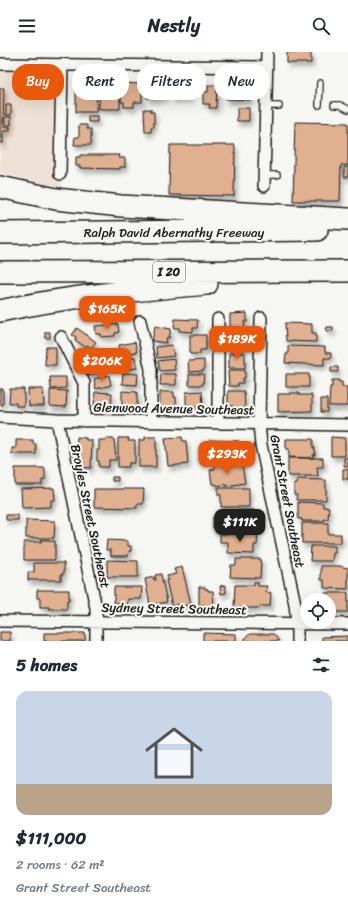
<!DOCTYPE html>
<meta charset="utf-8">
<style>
body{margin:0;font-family:Sriracha,sans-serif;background:#f6f6f7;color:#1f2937;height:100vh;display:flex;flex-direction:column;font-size:15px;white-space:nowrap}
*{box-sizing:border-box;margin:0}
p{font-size:13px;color:#747a83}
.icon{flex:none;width:22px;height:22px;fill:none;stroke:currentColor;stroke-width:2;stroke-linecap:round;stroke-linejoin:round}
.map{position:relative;height:589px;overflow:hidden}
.panel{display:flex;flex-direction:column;background:#fff;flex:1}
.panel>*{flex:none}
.banner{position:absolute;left:12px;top:12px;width:324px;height:36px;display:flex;gap:8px}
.controls{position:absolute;left:300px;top:541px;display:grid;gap:8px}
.controls a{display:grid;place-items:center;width:36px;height:36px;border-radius:50%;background:#fff;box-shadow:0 4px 16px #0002;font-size:20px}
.price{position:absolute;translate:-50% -34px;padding:0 9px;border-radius:8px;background:#ea580c;color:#fff;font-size:13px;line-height:26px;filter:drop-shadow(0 1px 2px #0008)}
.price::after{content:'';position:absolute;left:50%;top:24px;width:12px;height:9px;margin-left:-6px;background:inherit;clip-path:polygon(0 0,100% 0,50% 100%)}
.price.on{background:#222;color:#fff}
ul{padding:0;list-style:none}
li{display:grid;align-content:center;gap:8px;height:212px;padding:0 16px}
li+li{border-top:1px solid #e0e1e3}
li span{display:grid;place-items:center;height:124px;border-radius:12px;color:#555}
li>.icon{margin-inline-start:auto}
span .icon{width:72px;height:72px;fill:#fffc;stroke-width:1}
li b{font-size:17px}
h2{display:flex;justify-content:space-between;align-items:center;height:48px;padding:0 16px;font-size:17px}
.tag{padding:0 14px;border-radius:16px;background:#fff;box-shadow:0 4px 16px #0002;font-size:14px;line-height:36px}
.tag.on{background:#ea580c;color:#fff}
header{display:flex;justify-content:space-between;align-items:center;height:52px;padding:0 16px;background:#fff;font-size:18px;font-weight:700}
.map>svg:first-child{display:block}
</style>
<header><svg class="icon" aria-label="menu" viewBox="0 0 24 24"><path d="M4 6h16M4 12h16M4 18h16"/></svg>Nestly<svg class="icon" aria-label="search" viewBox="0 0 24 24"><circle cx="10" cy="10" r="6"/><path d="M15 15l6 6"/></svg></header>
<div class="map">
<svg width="348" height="589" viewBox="0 0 348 589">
<defs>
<filter id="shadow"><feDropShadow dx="2.5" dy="4.5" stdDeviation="2" flood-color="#0004"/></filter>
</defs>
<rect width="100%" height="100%" fill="#f6f6f2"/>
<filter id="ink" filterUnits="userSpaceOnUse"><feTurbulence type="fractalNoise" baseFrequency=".025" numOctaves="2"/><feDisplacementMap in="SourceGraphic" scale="8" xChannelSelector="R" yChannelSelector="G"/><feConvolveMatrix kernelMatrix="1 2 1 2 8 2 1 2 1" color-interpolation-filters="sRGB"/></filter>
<g filter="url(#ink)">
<!-- built -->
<path fill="#efe1d5" d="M0,12H62L60,122L62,136L0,121Z"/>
<!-- building -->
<path fill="#e0b091" stroke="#1c1c1c" filter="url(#shadow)" d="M287,0H311V11H287Z
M173,22H191V41H190V46H172Z
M226,27H248L250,48L226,47Z
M147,29H164V46H147Z
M84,31H97L96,60H76V36H84Z
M122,31L142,32V50H134V55H124V50H121Z
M208,33H217L216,56H209L210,52H203V40H208Z
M99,34H120V57H99Z
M0,36H4L3,75H10V79H3V91H0Z
M6,53H11V63H6Z
M237,56H249V69H237Z
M144,57H151V60H154V75H151V80H145Z
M88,64H97V70H88Z
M5,65H11V73H5Z
M295,70L348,71V113H341L340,149H293Z
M79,73H87V77H91V93H74L75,85H79Z
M170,93H235L234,144L169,143Z
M80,103H120L119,106H125V115H120V117L80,116V114H76V105H80Z
M344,115H348V125H344Z
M247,261V270H244L245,276H239V278H230V262Z
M175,267L198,268L197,276H193V280L179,279L180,276H174Z
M285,271L312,272V281H316V290L286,289Z
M118,272L119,280L115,281V284L101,285V282H96L95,274Z
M155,274L171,277L169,286L167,285L166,291L152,289Z
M327,275H333V279H326Z
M77,276L96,290L91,296L87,293L85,295L75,288L76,285L72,283Z
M45,280H50V286H45Z
M229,282H246L247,289H244L245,297L229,298Z
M190,283H206V298H200V302H190Z
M135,290L137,300L121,303L119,293Z
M172,293L174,304L157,306L156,295Z
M288,294L325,295V301H331V306H324V313L285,311L286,302H288Z
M46,295H56V313H45Z
M229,301H245V316H229Z
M97,305L103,318L88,324L82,311Z
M135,305L137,316L121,318L120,307Z
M174,307L175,318L160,319L158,309Z
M204,308V319L189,320L188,309Z
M331,315H338V320H331Z
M228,318H245V326H243V331H238V334H229Z
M123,321L138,322L137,333L122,332Z
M161,322H176V333H160Z
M189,322H204L203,333H189Z
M286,322H309V335H286Z
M109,323L111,333L96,337L94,327Z
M50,325H66V336L51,337Z
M332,328H339V330H342V335H347V354H329L330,335H332Z
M0,337H3V353H0Z
M10,337H24V354H16V351H9Z
M28,337H43L44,354H29Z
M50,338L67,339L66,355L50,354Z
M122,339L137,340V356H128V354H122Z
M202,339L203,356H194V354H186V340Z
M228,339H244L245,357H233V354H228Z
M95,340L112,341L111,355H94Z
M160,340H174V345H176V356H160Z
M290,341H299V343H312V359L278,360V342H290Z
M321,347H327V360H321Z
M77,385L86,386V388H92L91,416L76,415V407L74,405V400L76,397Z
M145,385H156V415H139V388H145Z
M182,385L183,389H186L188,412L168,414L165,386Z
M331,385L345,386V404H331Z
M118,386H129L128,389H135V411H129V415H118Z
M105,387H114L116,408H109V415H99V409H97V398H99V388H105Z
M286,387H313V396H315V403H313V406L289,405V397H286Z
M16,388H33V392H36V402H12V396H16Z
M209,388L239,389V400H237V406L212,405V400H209Z
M288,406H323V415H317L318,424H288Z
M344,406H348V414H344Z
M225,410L226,415L242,412L245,431L226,434V432L217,434L216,432H212L210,418L215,417L214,411Z
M15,416H45V428H42V433H15Z
M343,417H348V427H343Z
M112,425H118V429H112Z
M297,427L326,428V448H296L297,443H294V432H297Z
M54,436L55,448H51V455L22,456L21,437Z
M218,436H249V455H221V443H218Z
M94,437H144L143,452H137V456L94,455Z
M298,450L323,451V455H329L328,467H324V469H302V467H298Z
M221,458H254L253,471H250V478L213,476V465H221Z
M6,463H18V468H6Z
M26,468L55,469L54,486H26Z
M302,471H328V482H341V491H302Z
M220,482H258L257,493H254V502L228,501V490H220Z
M41,488H50V489H55V508H24V490H41Z
M107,488L128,489V494H131V499H129L128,504H111V498H106Z
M311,494H335V501H333L332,509H310Z
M236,507H261L260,526L230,525L231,513H236Z
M107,508L138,509V525H107Z
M34,511H64V522H61V528H28V520H34Z
M321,514H341L342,515L348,516V537L324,536V528H321Z
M182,515L191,552L180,555L179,552L172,554L166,528H168L167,524L176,522L174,517Z
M161,522L167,550L150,553L145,527L154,525V528H156L155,523Z
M254,530H258V534H267L266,540L271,541L270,554H260L259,556H234L235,533H254Z
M226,533V541L221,542L220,534Z
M114,535H142L141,547H128L127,554H119L120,551H114Z
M199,535H205V537H208V539H213L214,557H206L205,553H199Z
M37,538H69V548H67V557H49V555H40V546H37Z
M325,541H348V560H329V548H325Z
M0,580H10V589H0Z
M44,581H85V589H44Z
M203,581L236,582V589H203Z
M250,582H274L279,589H245V586Z
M322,585L347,584V589H322Z"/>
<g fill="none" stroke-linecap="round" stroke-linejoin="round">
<defs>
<path id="lane" d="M319,53L320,31
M334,53H340L348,57
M266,54H279
M264,123H277"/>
<path id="street" d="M0,12L267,15
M60,122L62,12
M264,134L267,0
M261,266L259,371L261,393L295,552L297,571V589
M218,267V371
M140,269L151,317V370
M61,285L84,331V369
M0,365L57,368L348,373
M57,368L96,556V589
M0,569L348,572"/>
<path id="highway" d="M0,135L56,147L121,154L348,167
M0,181L317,178
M0,220L348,219
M0,259C68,244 138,238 207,232"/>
</defs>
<!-- lane casing -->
<use href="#lane" stroke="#1c1c1c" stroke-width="8"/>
<!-- street casing -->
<use href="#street" stroke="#1c1c1c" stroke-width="14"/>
<!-- highway casing -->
<use href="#highway" stroke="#1c1c1c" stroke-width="24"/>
<!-- lane -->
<use href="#lane" stroke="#f6f6f2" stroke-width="5.5"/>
<!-- street -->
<use href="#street" stroke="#f6f6f2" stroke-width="11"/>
<!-- highway -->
<use href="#highway" stroke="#f6f6f2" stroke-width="21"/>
</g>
</g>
<g text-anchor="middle" stroke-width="4" stroke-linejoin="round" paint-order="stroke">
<!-- shield labels -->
<rect fill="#f6f6f2" stroke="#5d5d5c" stroke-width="1" x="153" y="210" width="32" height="20" rx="3"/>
<g font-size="12" font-weight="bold" fill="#1c1c1c">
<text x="169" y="224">I 20</text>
</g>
<!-- street labels -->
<g font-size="13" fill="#1c1c1c" stroke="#f6f6f2">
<text x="174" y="185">Ralph David Abernathy Freeway</text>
<text transform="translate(174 356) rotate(1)" y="5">Glenwood Avenue Southeast</text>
<text transform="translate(288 449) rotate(79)" y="5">Grant Street Southeast</text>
<text transform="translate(91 464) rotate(78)" y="5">Broyles Street Southeast</text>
<text transform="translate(174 556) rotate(1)" y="5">Sydney Street Southeast</text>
</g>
</g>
</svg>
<div class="controls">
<a><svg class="icon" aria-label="locate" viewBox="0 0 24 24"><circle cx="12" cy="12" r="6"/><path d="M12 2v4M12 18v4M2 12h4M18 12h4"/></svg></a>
</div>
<b class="price" style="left:107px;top:278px">$165K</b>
<b class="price" style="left:237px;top:308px">$189K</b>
<b class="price" style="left:102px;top:330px">$206K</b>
<b class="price" style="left:227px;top:423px">$293K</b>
<b class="price on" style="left:240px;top:491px">$111K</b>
<div class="banner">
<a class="tag on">Buy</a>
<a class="tag">Rent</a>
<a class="tag">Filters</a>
<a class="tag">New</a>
</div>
</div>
<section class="panel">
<h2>5 homes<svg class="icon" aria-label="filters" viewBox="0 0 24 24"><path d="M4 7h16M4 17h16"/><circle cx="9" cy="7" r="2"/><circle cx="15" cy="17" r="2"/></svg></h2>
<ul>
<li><span style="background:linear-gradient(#c9d6e8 75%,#b9a48a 0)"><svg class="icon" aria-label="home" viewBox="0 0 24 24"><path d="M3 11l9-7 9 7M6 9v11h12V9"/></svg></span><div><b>$111,000</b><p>2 rooms · 62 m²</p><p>Grant Street Southeast</p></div></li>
</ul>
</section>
